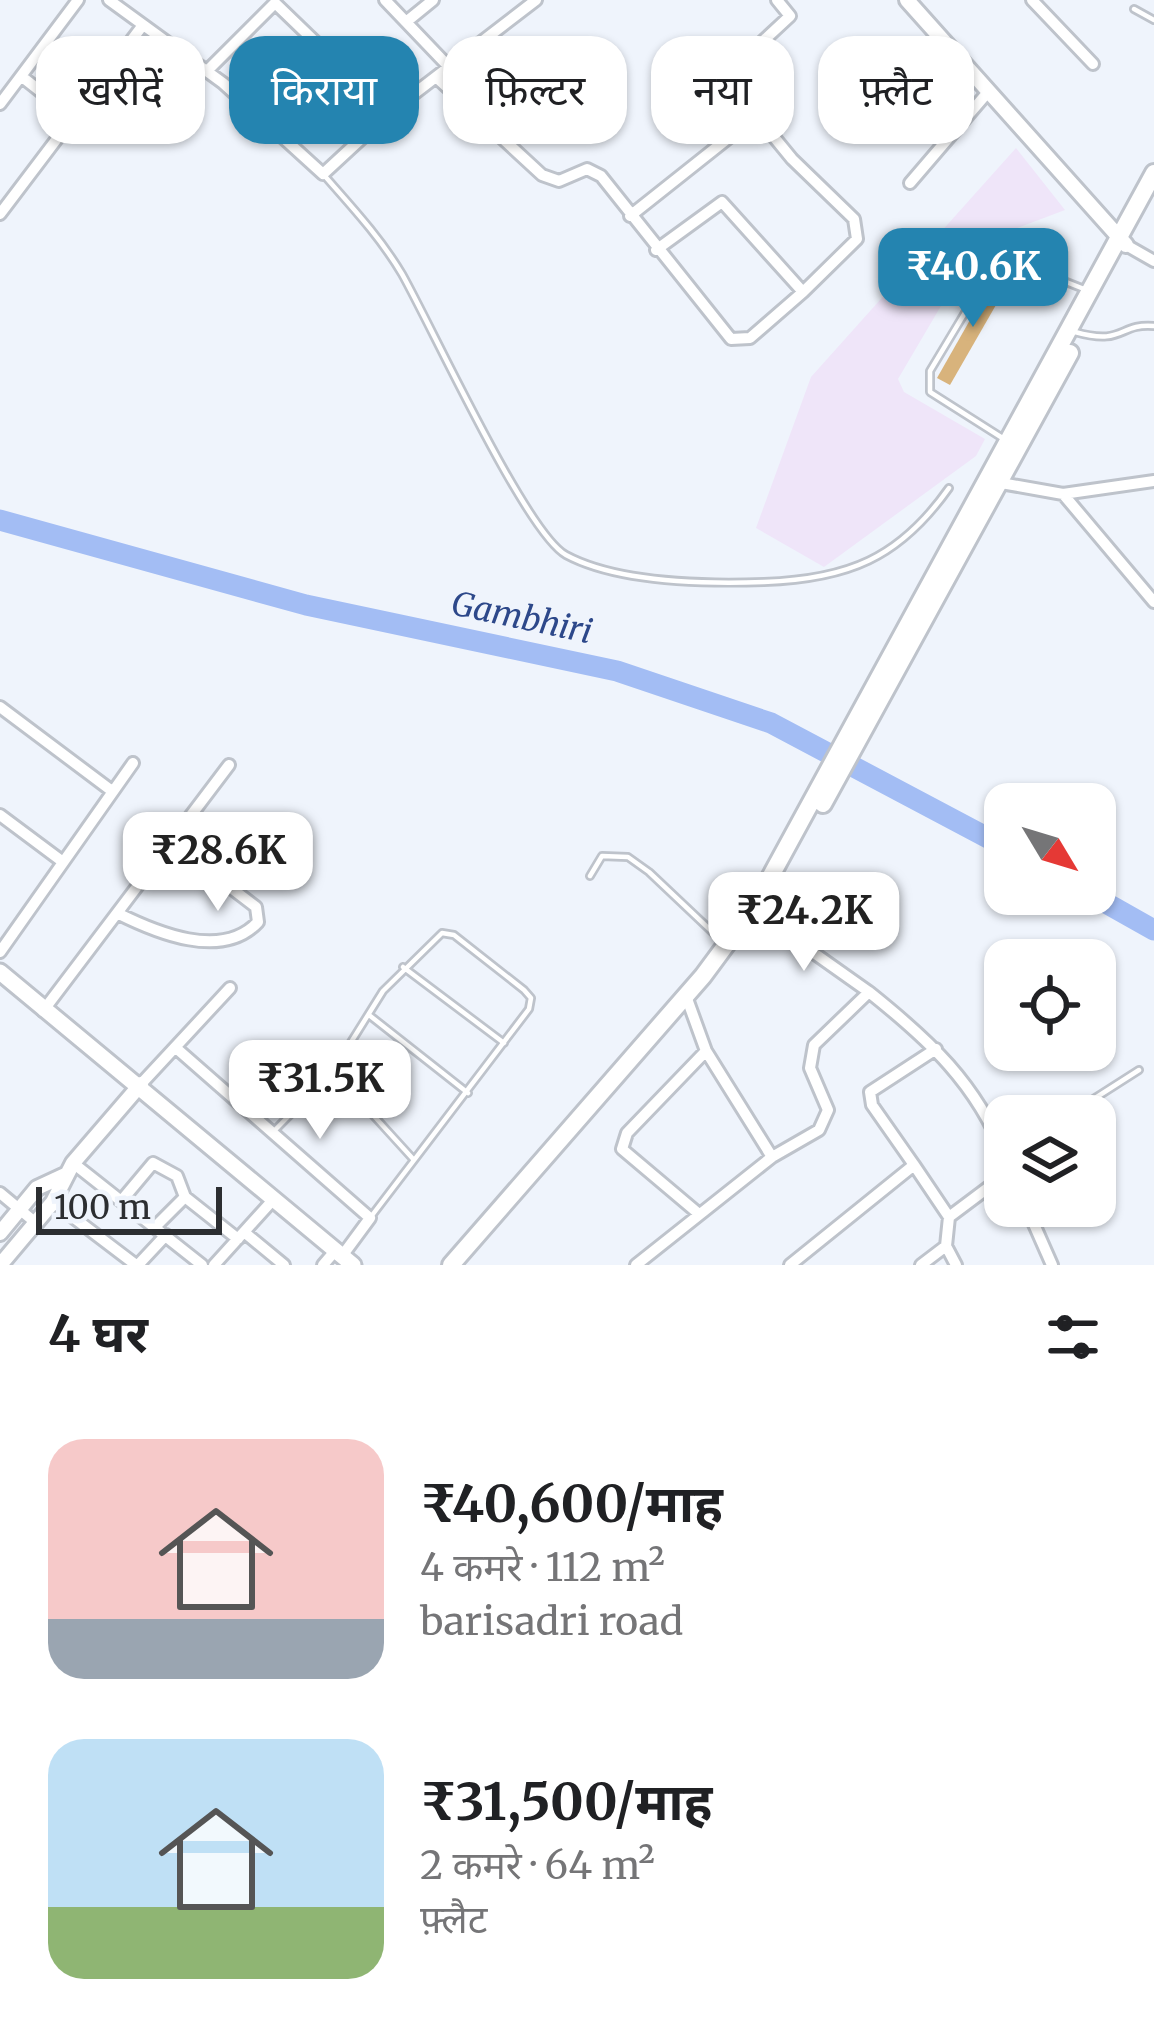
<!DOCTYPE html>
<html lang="hi">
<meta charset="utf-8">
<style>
body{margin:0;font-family:Merriweather,"Noto Sans Devanagari",serif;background:#f6f6f6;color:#202124;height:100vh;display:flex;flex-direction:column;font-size:45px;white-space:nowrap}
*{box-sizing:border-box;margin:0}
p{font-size:39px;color:#757577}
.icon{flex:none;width:66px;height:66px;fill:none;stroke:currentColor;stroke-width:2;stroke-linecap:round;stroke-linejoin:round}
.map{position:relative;height:1265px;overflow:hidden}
.side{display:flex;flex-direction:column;background:#fff;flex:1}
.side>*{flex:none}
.guide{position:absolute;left:36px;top:36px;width:1083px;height:108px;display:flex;gap:24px}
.needle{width:78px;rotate:128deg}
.controls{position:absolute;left:984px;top:783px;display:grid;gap:24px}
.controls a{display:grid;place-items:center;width:132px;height:132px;border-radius:24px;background:#fff;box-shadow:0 3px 9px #0004;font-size:60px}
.scale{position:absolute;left:36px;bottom:30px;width:186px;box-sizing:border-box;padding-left:12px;border:6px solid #2c2e31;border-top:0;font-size:33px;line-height:42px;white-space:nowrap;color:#2c2e31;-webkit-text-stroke:9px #eff4fc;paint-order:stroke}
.price{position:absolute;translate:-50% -102px;padding:0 27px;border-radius:24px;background:#fff;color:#222;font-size:39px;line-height:78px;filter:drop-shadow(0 3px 6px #0008)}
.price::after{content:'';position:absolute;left:50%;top:72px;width:36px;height:27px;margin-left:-18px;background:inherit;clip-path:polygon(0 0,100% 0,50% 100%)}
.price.current{background:#2484b0;color:#fff}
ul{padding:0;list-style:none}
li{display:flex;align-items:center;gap:36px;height:300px;padding:0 48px}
li span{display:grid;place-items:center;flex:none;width:336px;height:240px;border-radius:36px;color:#555}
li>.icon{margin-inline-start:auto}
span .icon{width:144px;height:144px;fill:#fffc;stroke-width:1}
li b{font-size:51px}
h2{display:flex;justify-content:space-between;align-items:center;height:144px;padding:0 48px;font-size:51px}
.pill{padding:0 42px;border-radius:36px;background:#fff;box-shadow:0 3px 9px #0004;font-size:42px;line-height:108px}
.pill.current{background:#2484b0;color:#fff}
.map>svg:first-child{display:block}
</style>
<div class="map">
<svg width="1154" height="1265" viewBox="0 0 1154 1265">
<rect width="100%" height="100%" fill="#eff4fc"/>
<!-- industrial -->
<path fill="#efe5f9" d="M1016,148L1065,210L978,243L898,379L904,392L985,439L976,456L824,567L756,528L811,377Z"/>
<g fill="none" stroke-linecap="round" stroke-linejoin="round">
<!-- river -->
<path stroke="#a3bdf4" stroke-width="21" d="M0,520L306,605L617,671L771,723L1005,847
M1090,894L1154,930"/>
</g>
<!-- building -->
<path fill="#d8b37c" d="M995,276L1008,284L950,385L937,378Z"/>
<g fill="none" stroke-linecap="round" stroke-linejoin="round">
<defs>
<path id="service" d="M1134,9L1154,20
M323,174C351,206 380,237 402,274C432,327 526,533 566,555C618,583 706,584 764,582C847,579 899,559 949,488
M1075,332C1125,346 1118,323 1154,326
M1004,439L930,392V371L993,266L1016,262L1084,289
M590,876L602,856L628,857L649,872L723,942
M403,967L504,1043
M369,1015L468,1093
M333,1071L414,1160
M1067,1116L1139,1070
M274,1131L333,1071L383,991L442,933L454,935L524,990L531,998L529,1009L370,1218"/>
<path id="minor" d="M109,0L223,83L323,174L389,113L536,0
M385,0L449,67
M1032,0L1093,64
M406,22L433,0
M207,71L275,3L389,113
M21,76L73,117
M436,77L542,175L559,181L587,169L601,176L731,339L750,338L803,292
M0,104L78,0
M496,132L578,64
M910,183L988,92
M0,214L143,25
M630,216L756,116
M1126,245L1154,261
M656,250L722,202L803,292L857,239L854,219L792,159L728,81L733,69L790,16L777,0
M1001,483L1063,494L1154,481
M1063,494L1154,602
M0,707L112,791
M0,815L63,862
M117,913C155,932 222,961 258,922L256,907L171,842
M756,924L804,946L869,992
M0,952L133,763
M686,996L706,1051L772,1157
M43,1011L229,765
M176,1048L370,1218L342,1256
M141,1084L230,988
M73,1163L202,1265
M914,1165L872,1105L870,1092L936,1049
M0,1193L36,1223
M122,1200L153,1163L177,1176L185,1197
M53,1202L136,1265
M1026,1206L1052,1265
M699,1214L622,1149L627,1133L706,1051
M949,1217L946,1246L956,1265
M155,1227L185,1197L238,1239
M244,1232L284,1265
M138,1265L166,1235
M214,1265L272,1201
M323,1265L335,1251
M636,1265L772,1157L819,1130L828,1110L810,1068L814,1045L869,992C929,1040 976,1083 1005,1156
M790,1265L914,1165L949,1217L1005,1175
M921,1265L946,1246"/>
<path id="tertiary" d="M907,0L1126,245
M0,1233L37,1188L65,1175
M0,1265L53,1202L73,1163L141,1084"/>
<path id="secondary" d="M0,972L353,1265"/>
<path id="primary" d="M823,804L1070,353
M451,1265L703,976L754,907L1154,173"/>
</defs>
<!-- service casing -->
<use href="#service" stroke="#bec3cb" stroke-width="10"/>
<!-- minor casing -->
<use href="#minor" stroke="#bec3cb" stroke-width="16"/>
<!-- tertiary casing -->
<use href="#tertiary" stroke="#bec3cb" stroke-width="20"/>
<!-- secondary casing -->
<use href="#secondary" stroke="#bec3cb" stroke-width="21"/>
<!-- primary casing -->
<use href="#primary" stroke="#bec3cb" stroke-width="22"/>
<!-- service -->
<use href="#service" stroke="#fff" stroke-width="4.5"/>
<!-- minor -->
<use href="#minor" stroke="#fff" stroke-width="10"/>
<!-- tertiary -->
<use href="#tertiary" stroke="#fff" stroke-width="14"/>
<!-- secondary -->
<use href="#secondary" stroke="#fff" stroke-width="15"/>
<!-- primary -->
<use href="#primary" stroke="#fff" stroke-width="16"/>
</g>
<g text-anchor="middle" stroke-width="12" stroke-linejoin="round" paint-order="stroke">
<!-- water labels -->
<g font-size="33" font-style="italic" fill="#2d488a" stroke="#eff4fc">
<text transform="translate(522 617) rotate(12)" y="12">Gambhiri</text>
</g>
</g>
</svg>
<div class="controls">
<a><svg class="needle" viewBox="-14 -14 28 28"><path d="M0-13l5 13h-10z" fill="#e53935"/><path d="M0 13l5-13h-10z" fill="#757577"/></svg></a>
<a><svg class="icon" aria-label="locate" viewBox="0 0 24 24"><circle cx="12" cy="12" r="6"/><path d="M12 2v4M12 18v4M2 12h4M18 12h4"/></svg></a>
<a><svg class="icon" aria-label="layers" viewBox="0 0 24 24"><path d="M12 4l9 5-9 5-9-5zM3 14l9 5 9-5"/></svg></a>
</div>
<div class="scale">100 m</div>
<b class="price current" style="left:973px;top:330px">₹40.6K</b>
<b class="price" style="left:218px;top:914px">₹28.6K</b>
<b class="price" style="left:804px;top:974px">₹24.2K</b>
<b class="price" style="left:320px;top:1142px">₹31.5K</b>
<div class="guide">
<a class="pill">खरीदें</a>
<a class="pill current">किराया</a>
<a class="pill">फ़िल्टर</a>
<a class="pill">नया</a>
<a class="pill">फ़्लैट</a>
</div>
</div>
<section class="side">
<h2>4 घर<svg class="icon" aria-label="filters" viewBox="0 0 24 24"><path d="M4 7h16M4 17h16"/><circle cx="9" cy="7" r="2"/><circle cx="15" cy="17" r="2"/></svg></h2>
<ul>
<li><span style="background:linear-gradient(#f6c9c9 75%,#9aa5b1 0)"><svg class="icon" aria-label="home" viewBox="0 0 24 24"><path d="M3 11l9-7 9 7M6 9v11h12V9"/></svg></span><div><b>₹40,600/माह</b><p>4 कमरे · 112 m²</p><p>barisadri road</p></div></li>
<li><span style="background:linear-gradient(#bfe0f5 70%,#8fb573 0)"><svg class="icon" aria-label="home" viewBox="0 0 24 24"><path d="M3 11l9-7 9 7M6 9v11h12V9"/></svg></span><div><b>₹31,500/माह</b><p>2 कमरे · 64 m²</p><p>फ़्लैट</p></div></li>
</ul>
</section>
